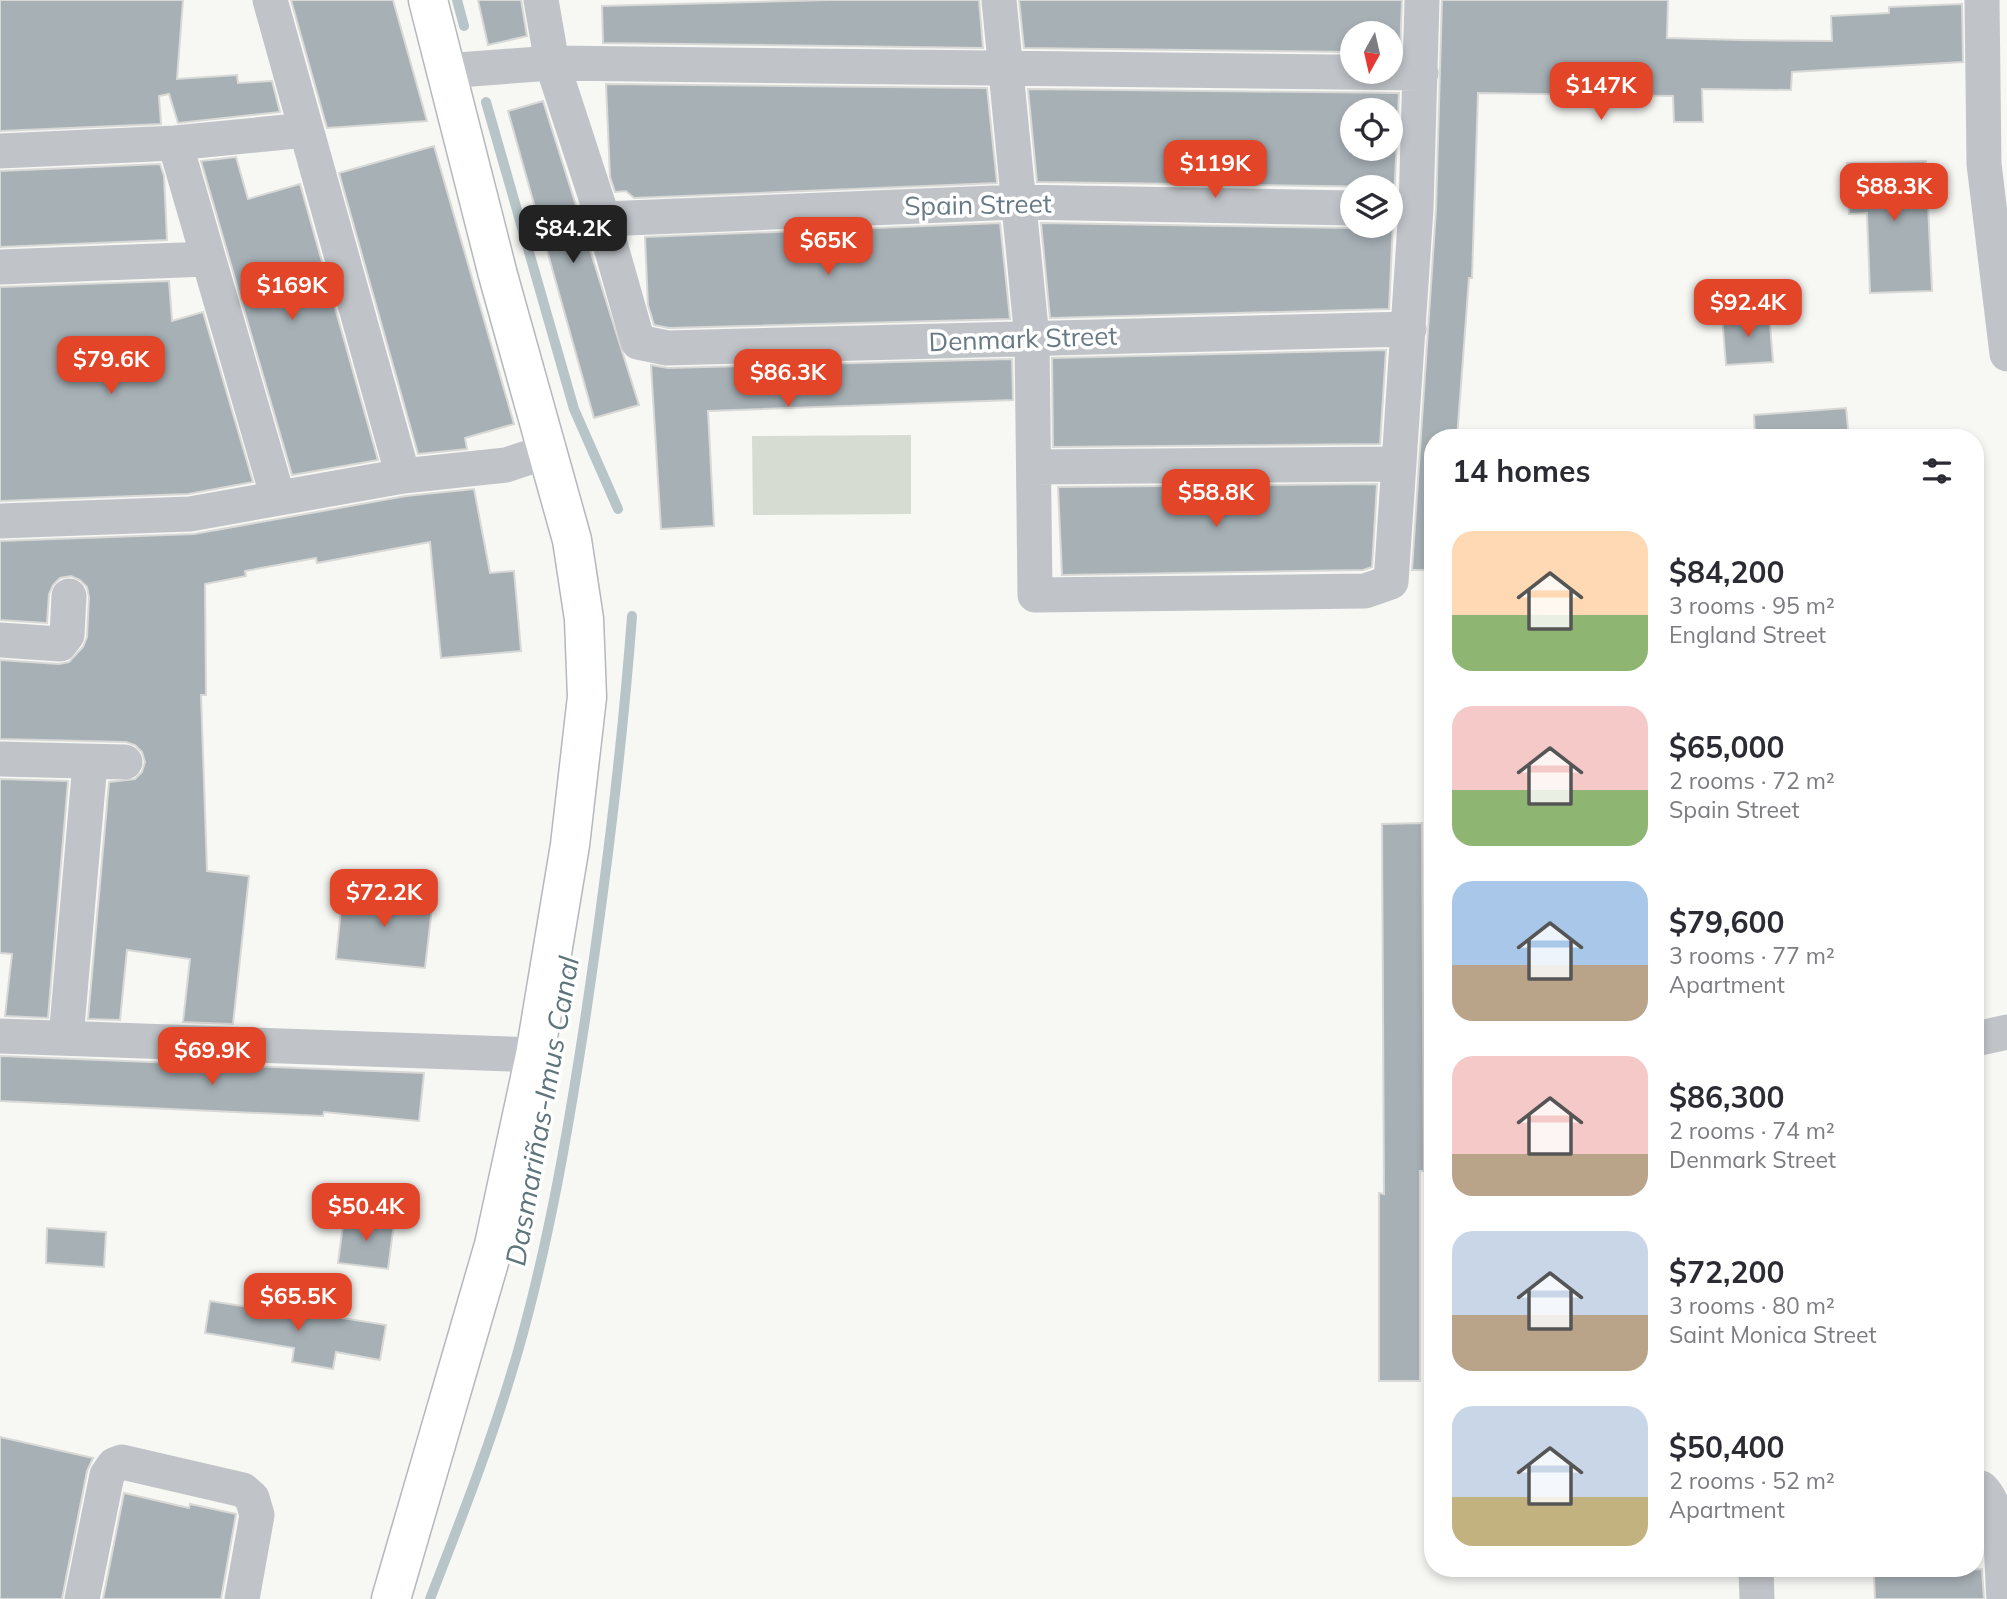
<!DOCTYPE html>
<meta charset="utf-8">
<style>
body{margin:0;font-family:Mulish,sans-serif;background:#f2f2f3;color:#2b2b33;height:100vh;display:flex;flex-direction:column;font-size:26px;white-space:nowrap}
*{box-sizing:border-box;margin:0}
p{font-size:23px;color:#7c7c81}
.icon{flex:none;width:38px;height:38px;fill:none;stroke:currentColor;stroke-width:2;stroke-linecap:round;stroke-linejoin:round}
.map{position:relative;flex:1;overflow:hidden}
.drawer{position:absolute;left:1424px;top:429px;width:560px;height:1148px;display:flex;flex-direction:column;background:#fff;border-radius:28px;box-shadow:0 4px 10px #0003}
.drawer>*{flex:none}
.needle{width:46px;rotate:188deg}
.controls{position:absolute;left:1340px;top:21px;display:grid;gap:14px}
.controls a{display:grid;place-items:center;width:63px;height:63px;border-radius:50%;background:#fff;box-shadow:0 4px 10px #0003;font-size:35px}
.price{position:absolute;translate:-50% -60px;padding:0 16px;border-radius:14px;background:#e34528;color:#fff;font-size:23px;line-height:46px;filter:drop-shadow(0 2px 4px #0008)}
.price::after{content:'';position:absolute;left:50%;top:42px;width:21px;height:16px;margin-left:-10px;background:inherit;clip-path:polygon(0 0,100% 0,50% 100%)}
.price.on{background:#222;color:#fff}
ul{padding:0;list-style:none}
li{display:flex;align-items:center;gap:21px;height:175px;padding:0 28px}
li span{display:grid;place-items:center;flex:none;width:196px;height:140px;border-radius:21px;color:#555}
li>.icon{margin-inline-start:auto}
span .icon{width:84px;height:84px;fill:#fffc;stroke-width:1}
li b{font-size:30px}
h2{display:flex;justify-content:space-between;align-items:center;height:84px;padding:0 28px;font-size:30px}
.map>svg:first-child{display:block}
</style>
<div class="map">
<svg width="2007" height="1599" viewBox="0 0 2007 1599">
<rect width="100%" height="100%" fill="#f7f7f4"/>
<!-- green -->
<path fill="#d7dcd3" d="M911,435V514L753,515L752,436Z"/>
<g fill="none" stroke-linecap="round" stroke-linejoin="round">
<!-- stream -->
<path stroke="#b7c5c8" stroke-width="10" d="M457,0L464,26
M486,102L574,409L618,509
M430,1599C462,1517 494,1435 518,1351C549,1242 568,1131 585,1020C605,886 622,751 632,616"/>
</g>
<!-- building -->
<path fill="#a6b0b5" stroke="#d8d8d6" stroke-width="2" fill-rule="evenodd" d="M0,0H183L177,79L237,75L238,83L272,81L280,112L178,123L169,94L159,96L161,124L0,131Z
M291,0H393L427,121L327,128Z
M478,0H521L527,36L488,45Z
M829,0H979L983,48L603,43L602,6Z
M1019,0H1402L1400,53H1391V33H1353V52L1024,48Z
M1442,0H1668L1667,38L1740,40L1832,41L1831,16L1889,13V7L1962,4L1963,62L1792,72L1791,90L1702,89L1703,122H1674L1673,96L1478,93L1472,278H1469L1457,438H1433V570H1412L1436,210Z
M606,84L987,88L997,183L634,198L626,191L615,192L610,177Z
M1028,89L1399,93L1389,309L1050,318L1041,223L1353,228L1391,226V187L1037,182ZM1353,110H1391V149H1353Z
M543,101L639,405L594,418L508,111Z
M434,146L514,424L465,438L467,449L418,454L339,173Z
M236,157L248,199L300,184L378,460L292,475L201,161Z
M1926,161L1932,291L1870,293L1867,213L1849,214L1847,163Z
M160,164L164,176L167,240L0,247V171Z
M1000,223L1010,319L669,328L654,325L648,305L645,237Z
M169,281L172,321L203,312L253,482L188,494L0,501V287Z
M1769,312L1773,362L1726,365L1722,316Z
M1386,350L1380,444L1053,447L1052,358Z
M1012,359L1013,400L708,411L714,526L661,529L651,365L668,368Z
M1846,408L1849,438H1755L1754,415Z
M1377,484L1372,567L1363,570L1062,575L1058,487Z
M474,489L490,573L514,571L521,651L441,658L430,542L317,563L316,558L245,571L246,576L205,584L206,695H201L207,871L249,876L233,1024L183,1022L190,959L127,950L120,1020L88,1019L109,782L135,779L142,772L145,762L142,752L135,745L126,742L0,739V660L59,664L69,662L83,647L87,637L89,597L87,587L80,580L71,576L60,578L53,585L49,594L47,623L0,620V541L194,534L406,496Z
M0,779L68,781L48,1018L5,1016L12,954L0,953Z
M1422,823L1424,1171H1420V1381H1379V1193L1384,1194L1382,824Z
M343,889L433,899L425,968L336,959Z
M0,1056L424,1073L419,1121L324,1112L323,1116L0,1101Z
M344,1217L394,1223L388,1269L338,1263Z
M47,1228L106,1232L104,1267L46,1263Z
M210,1301L279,1312L280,1308L386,1325L380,1360L336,1352L333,1369L292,1362L294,1348L205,1333Z
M0,1437L93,1458L87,1471L62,1599H0Z
M124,1493L189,1508L190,1504L236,1514L221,1599H103Z
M1982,1569L1984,1599H1875L1874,1576Z"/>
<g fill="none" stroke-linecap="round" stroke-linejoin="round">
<defs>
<path id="major" d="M391,1599L494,1245L535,1055L570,845L587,697L584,619L572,540L498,275L428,0"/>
</defs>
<!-- major casing -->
<use href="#major" stroke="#b3b8bc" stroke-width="41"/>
<!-- minor -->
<path stroke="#c0c4c8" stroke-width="35" d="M270,0L403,476
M541,0L552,63L603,219L638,342L667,348L1409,329
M999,0L1032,339L1035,595L1365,591L1391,582L1416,209L1422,0
M1982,0L1984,164L2007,354
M445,71L552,63L1421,73
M175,143L278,498
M0,151L175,143L306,130
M603,219L1019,202L1353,208
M0,267L207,259
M1034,467L1399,464
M0,521L190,514L403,476L506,465L548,451
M0,640L60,644L67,635L69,596
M0,759L125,762
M0,1036L535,1055
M66,1038L90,763
M1976,1039L2007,1032
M1976,1487L1981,1488C2005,1511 2001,1566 2004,1599
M1756,1568L1757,1599
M82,1599L107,1475L114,1465L122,1462L243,1490L252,1498L257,1515L242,1599"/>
<!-- major -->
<use href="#major" stroke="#fff" stroke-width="38"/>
</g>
<g text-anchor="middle" stroke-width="7" stroke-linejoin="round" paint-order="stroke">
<!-- street labels -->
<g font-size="26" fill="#667985" stroke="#fff">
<text transform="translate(978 205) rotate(-1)" y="9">Spain Street</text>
<text transform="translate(1023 339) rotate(-2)" y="9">Denmark Street</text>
</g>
<!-- water labels -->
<g font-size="28" font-style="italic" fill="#5d747a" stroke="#fff">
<text transform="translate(542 1111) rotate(-80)" y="10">Dasmariñas-Imus Canal</text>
</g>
</g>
</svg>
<div class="controls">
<a><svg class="needle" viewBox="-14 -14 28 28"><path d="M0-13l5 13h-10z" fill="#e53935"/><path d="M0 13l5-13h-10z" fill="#7c7c81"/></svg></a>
<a><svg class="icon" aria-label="locate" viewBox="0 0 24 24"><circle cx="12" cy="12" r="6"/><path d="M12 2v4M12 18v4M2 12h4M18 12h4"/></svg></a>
<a><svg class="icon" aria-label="layers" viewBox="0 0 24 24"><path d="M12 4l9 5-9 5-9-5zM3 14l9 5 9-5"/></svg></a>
</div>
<b class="price" style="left:1601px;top:122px">$147K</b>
<b class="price" style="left:1215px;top:200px">$119K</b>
<b class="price" style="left:1894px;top:223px">$88.3K</b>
<b class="price on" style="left:573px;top:265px">$84.2K</b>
<b class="price" style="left:828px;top:277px">$65K</b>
<b class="price" style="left:292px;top:322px">$169K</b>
<b class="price" style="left:1748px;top:339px">$92.4K</b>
<b class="price" style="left:111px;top:396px">$79.6K</b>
<b class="price" style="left:788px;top:409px">$86.3K</b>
<b class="price" style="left:1216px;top:529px">$58.8K</b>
<b class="price" style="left:384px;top:929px">$72.2K</b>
<b class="price" style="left:212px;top:1087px">$69.9K</b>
<b class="price" style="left:366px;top:1243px">$50.4K</b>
<b class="price" style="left:298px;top:1333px">$65.5K</b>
<section class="drawer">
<h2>14 homes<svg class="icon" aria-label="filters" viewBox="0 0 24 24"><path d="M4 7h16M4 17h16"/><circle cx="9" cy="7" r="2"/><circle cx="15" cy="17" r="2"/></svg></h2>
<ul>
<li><span style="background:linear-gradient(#ffd9b3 60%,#8fb573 0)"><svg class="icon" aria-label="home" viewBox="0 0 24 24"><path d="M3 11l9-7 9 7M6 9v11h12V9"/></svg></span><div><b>$84,200</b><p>3 rooms · 95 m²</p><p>England Street</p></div></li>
<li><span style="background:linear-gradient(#f6c9c9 60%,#8fb573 0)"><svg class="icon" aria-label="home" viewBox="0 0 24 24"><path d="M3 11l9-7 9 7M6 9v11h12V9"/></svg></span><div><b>$65,000</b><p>2 rooms · 72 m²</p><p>Spain Street</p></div></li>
<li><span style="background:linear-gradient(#a9c7e8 60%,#b9a48a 0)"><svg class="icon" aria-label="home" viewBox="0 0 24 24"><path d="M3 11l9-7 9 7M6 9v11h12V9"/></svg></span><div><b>$79,600</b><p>3 rooms · 77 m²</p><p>Apartment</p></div></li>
<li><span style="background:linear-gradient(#f6c9c9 70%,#b9a48a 0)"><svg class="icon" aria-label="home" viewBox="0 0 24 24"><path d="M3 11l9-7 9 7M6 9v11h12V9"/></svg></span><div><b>$86,300</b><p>2 rooms · 74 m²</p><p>Denmark Street</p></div></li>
<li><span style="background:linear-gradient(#c9d6e8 60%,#b9a48a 0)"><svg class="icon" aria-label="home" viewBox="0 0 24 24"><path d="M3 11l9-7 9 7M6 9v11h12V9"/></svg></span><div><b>$72,200</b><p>3 rooms · 80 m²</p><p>Saint Monica Street</p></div></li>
<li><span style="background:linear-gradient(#c9d6e8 65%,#c2b280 0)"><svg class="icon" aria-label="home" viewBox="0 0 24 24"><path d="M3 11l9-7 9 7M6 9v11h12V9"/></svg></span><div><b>$50,400</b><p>2 rooms · 52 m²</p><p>Apartment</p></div></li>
</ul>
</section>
</div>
